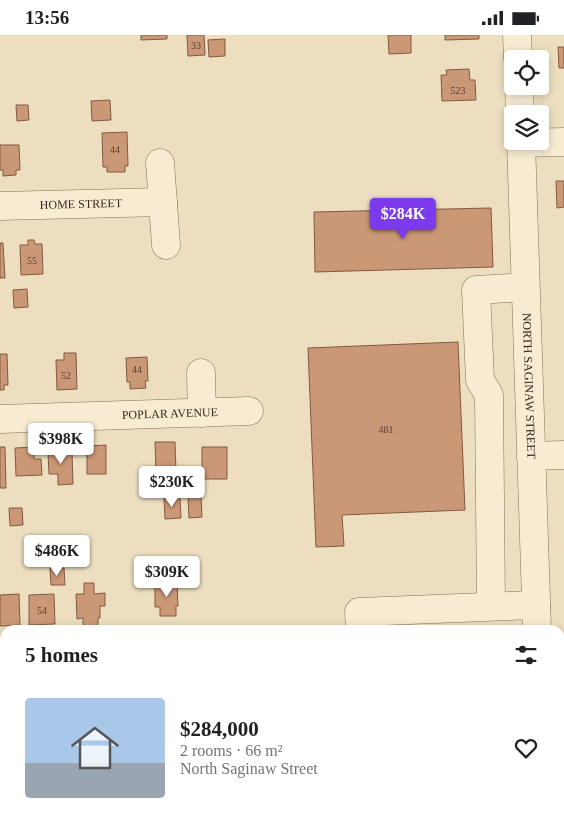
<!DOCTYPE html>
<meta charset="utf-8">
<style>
body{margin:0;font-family:Georgia,serif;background:#f6f6f6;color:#202124;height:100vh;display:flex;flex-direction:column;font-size:19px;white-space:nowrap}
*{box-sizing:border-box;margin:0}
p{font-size:16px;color:#757577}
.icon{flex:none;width:28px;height:28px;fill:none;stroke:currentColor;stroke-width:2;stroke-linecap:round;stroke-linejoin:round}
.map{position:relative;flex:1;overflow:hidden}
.side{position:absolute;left:0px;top:590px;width:565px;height:196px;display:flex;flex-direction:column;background:#fff;border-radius:15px 15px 0 0;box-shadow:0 2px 8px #0003}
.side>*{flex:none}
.tools{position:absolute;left:504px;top:15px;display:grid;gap:10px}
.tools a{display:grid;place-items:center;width:45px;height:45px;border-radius:5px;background:#fff;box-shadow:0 2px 8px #0003;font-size:25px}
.price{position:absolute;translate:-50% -42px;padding:0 11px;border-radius:5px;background:#fff;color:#222;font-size:16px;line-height:32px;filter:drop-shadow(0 1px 2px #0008)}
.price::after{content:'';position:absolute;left:50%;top:30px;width:15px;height:11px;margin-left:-8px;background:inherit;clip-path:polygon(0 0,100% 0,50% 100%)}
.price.on{background:#7c3aed;color:#fff}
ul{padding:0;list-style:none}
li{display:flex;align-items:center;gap:15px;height:125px;padding:0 25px}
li+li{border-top:1px solid #e0e0e0}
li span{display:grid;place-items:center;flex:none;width:140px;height:100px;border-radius:5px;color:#555}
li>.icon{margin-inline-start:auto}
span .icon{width:60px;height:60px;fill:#fffc;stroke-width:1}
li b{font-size:21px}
h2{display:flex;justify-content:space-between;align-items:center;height:60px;padding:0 25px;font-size:21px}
.status{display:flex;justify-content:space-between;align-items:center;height:35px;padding:0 25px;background:#fff;direction:ltr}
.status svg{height:14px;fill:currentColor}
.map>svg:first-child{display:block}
</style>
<div class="status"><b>13:56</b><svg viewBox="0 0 49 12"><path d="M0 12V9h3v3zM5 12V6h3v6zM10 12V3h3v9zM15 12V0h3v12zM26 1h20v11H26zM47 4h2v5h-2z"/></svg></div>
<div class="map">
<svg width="564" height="786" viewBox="0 0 564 786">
<rect width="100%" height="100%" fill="#ecdebf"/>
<!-- building -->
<path fill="#ca9876" stroke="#83593f" d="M141,0H167V4L141,5Z
M187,0H204L205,20L188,21Z
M388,0H411V18L389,19Z
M445,0H479V4L445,5Z
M225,4V21L209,22L208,5Z
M558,12H564V33H559Z
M469,34L470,45H475L476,65L442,66L441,40H447L446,35Z
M110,65L111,85L92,86L91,66Z
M16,70H28L29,85L17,86Z
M127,97L128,131H125V137H107V132H103L102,98Z
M0,110H19L20,135H16V140L3,141V135H0Z
M556,146H564V172L557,173Z
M491,173L493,232L315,237L314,177Z
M28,205H34L35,209H42L43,239L21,240L20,210H28Z
M0,208H3L5,243H0Z
M27,254L28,272L14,273L13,255Z
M458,307L465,475L342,480L344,511L316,512L308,313Z
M64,318H76L77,354L57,355L56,325H64Z
M0,319H7L8,350H4V355H0Z
M147,322L148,346H145L146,353L130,354V347H127L126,323Z
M155,407H175L176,437H156Z
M54,410H65V417H72L73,449L58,450V439H49L48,418L55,417Z
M106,410V439H87V411Z
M0,412H5L6,453H0Z
M34,412V424H41L42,440L16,441L15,413Z
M202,412H227V444H202Z
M188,461H201L202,482L189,483Z
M180,462L181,483L165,484L164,463Z
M9,473H22L23,490L10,491Z
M50,533H64L65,550H51Z
M155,546H177L178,571H176V581H160V572H155Z
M84,548H94V559L105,558V571H100V583H98V591H83V583L77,584L76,559H84Z
M19,559L20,590L0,591V560Z
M54,559L55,589L29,590V560Z
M0,647H5V683L4,675H0Z
M0,761H5V781L8,782H0Z
M440,781H456V786H440Z"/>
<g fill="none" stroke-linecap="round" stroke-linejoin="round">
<defs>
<g id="minor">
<path d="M517,0L518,24"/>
<path d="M519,51L520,79"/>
<path id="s1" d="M521,106L537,595"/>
<path d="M521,108L564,107"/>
<path d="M160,128L166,210"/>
<path id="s2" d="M0,171L163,167"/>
<path d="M201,338L202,378"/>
<path id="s3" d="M0,384L249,376"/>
<path d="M531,421L564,420"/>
<path d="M491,571L489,360L480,345L476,255L525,252"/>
<path d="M360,595L359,577L536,570"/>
<path d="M0,620H5"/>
<path d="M560,734H564"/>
<path d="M543,781V786"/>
<path d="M285,786L286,781"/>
</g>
</defs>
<!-- minor casing -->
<use href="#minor" stroke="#846f58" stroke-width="29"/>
<!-- minor -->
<use href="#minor" stroke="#f7ecd2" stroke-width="28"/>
</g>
<g text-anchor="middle" stroke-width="4.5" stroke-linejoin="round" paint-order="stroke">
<!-- number labels -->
<g font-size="10" fill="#5a4332">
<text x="196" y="14">33</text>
<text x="458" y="59">523</text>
<text x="115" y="118">44</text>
<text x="32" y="229">55</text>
<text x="137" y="338">44</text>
<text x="66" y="344">52</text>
<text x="386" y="398">481</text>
<text x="42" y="579">54</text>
</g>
<!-- street labels -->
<g font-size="12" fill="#34271c" stroke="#f4e9ce">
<text dy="4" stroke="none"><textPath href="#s2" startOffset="81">HOME STREET</textPath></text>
<text dy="4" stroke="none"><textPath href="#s1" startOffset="245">NORTH SAGINAW STREET</textPath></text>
<text dy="4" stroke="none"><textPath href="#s3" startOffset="170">POPLAR AVENUE</textPath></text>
</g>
</g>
</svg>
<div class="tools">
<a><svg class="icon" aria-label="locate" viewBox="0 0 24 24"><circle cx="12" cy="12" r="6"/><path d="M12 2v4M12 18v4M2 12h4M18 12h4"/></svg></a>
<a><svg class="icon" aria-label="layers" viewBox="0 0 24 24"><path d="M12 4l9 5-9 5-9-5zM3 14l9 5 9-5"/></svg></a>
</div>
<b class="price on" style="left:403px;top:205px">$284K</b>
<b class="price" style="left:61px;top:430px">$398K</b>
<b class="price" style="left:172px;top:473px">$230K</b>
<b class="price" style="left:57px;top:542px">$486K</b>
<b class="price" style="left:167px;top:563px">$309K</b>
<section class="side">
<h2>5 homes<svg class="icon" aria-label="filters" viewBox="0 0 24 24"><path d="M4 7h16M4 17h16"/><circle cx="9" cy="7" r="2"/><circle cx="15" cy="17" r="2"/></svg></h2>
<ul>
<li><span style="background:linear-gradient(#a9c7e8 65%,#9aa5b1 0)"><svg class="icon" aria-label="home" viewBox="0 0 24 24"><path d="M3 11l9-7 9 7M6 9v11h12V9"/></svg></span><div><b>$284,000</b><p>2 rooms · 66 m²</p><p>North Saginaw Street</p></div><svg class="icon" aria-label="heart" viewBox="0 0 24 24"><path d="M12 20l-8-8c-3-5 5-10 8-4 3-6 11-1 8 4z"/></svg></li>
</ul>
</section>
</div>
